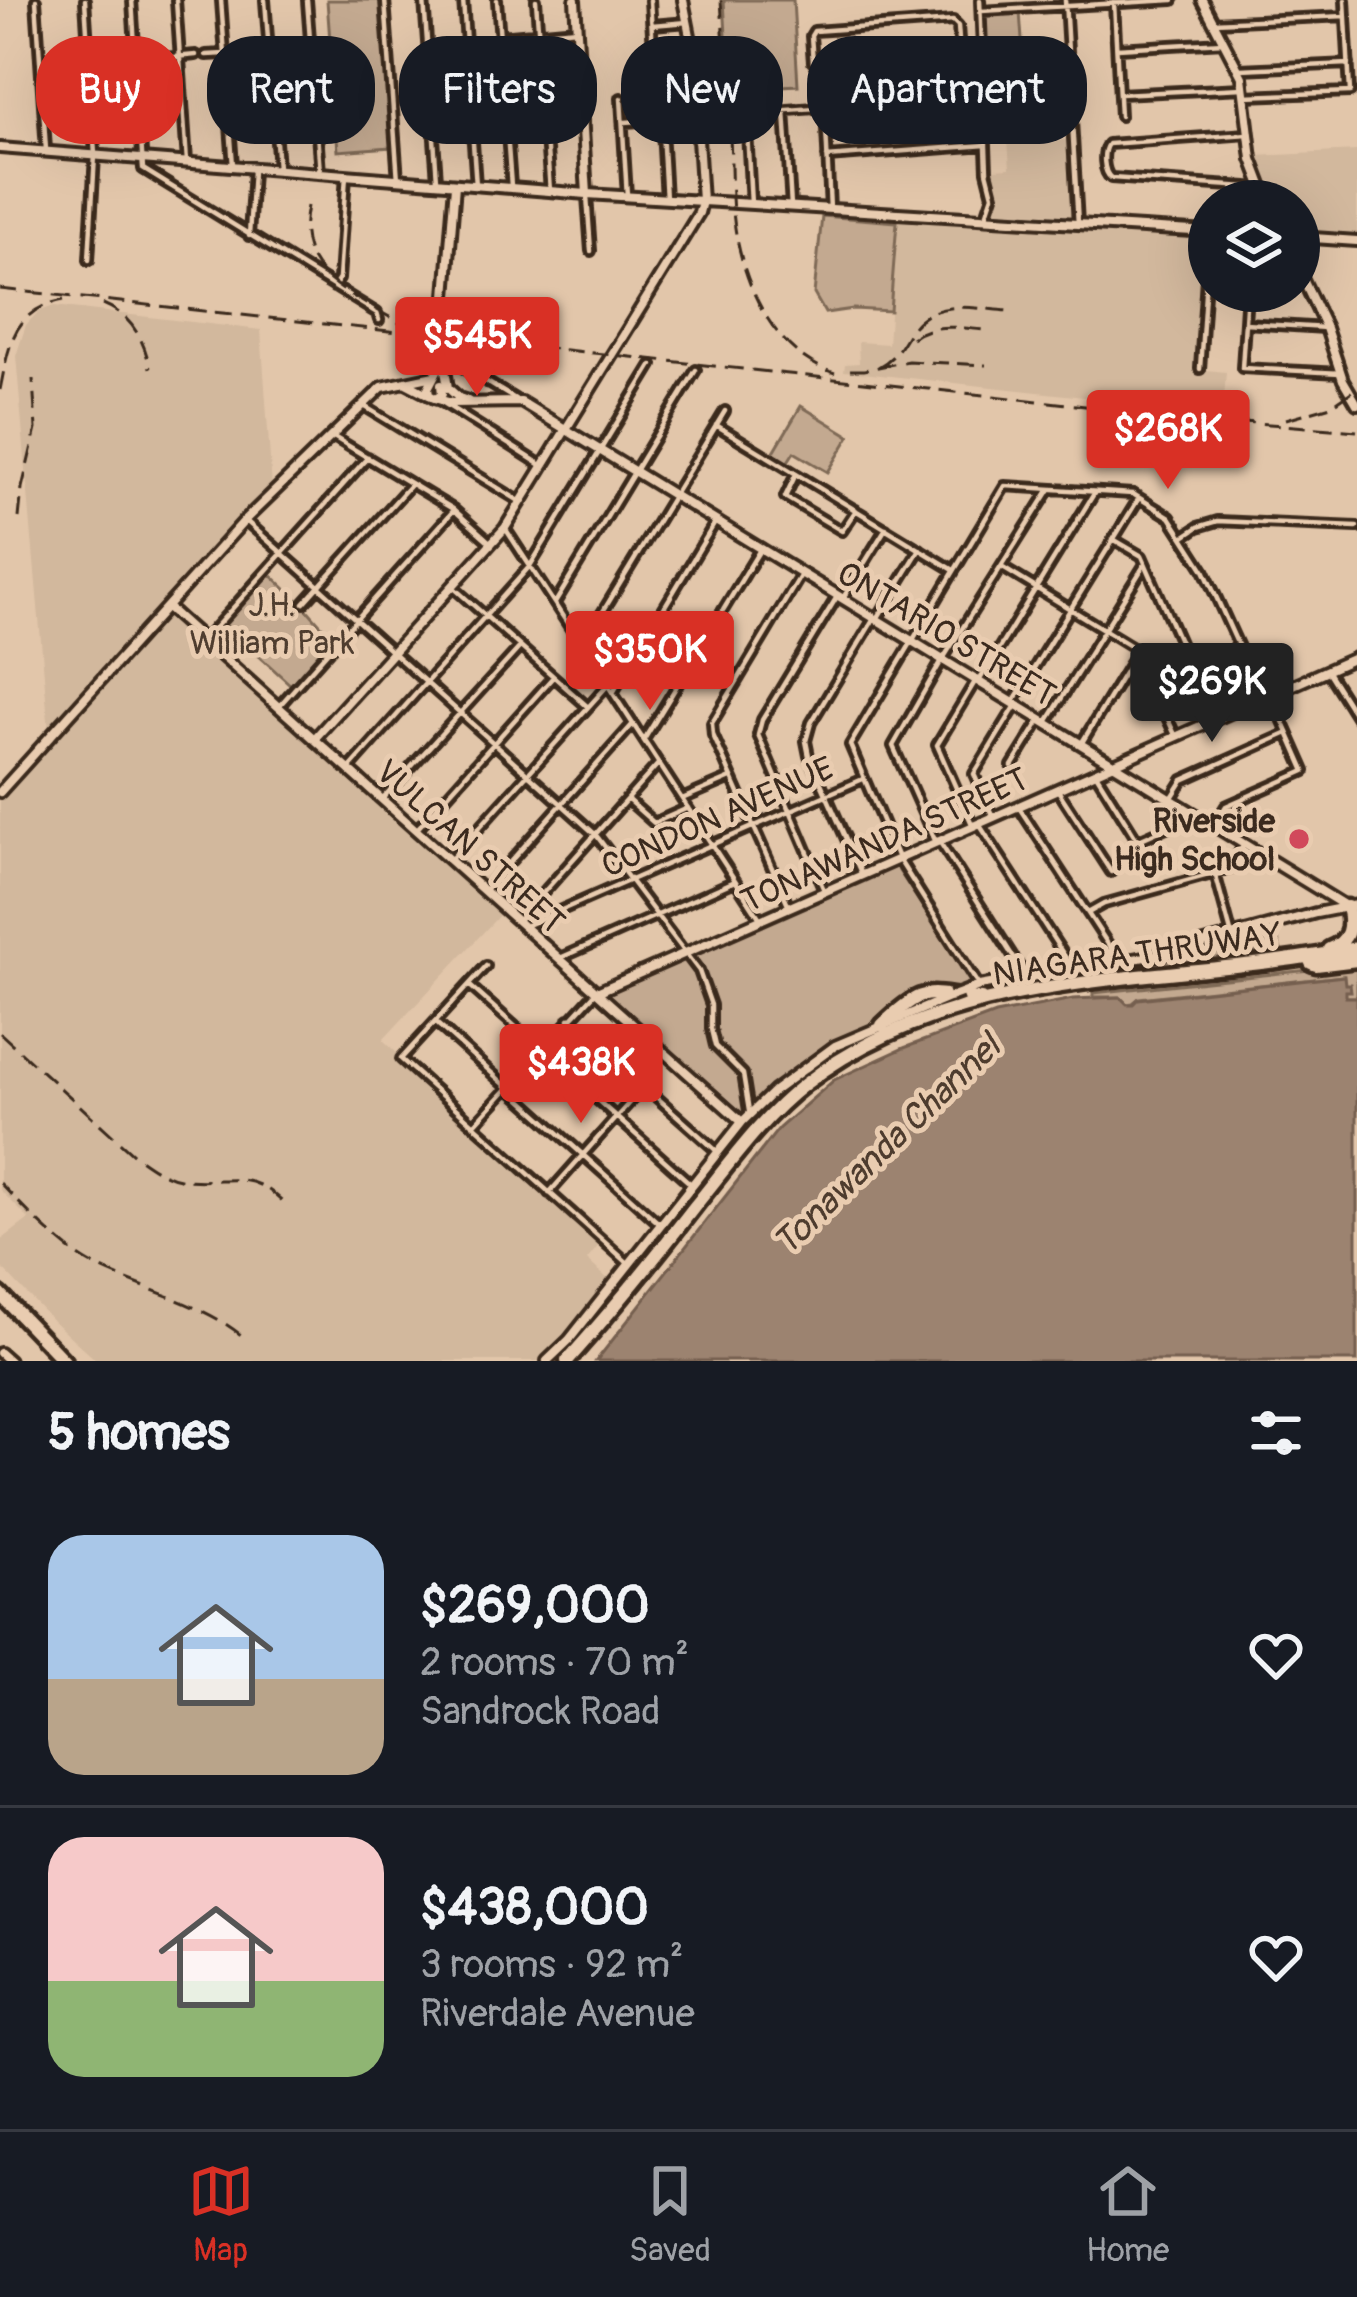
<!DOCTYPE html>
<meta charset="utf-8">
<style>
body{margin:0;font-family:Pangolin,sans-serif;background:#242831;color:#f1f3f6;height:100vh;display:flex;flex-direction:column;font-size:45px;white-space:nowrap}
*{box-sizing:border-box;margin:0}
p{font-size:39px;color:#9ea1a6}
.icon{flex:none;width:66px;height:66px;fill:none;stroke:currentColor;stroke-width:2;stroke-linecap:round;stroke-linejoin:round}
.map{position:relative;height:1361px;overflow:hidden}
.drawer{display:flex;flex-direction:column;background:#171b24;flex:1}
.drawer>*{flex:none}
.guide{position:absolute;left:36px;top:36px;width:1287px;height:108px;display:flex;gap:24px}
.buttons{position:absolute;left:1188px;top:180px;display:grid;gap:24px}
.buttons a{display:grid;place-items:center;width:132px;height:132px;border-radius:50%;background:#171b24;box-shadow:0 12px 48px #0002;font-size:60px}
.price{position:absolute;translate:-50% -102px;padding:0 27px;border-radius:12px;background:#d93025;color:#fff;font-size:39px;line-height:78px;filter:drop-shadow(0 3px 6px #0008)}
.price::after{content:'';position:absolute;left:50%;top:72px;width:36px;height:27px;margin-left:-18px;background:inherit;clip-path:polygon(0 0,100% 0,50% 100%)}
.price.selected{background:#222;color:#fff}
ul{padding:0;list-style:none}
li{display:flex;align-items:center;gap:36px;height:300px;padding:0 48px}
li+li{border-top:3px solid #363941}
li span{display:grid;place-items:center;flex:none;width:336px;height:240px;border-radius:36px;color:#555}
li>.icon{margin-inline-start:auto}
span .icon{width:144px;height:144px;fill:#fffc;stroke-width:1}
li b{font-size:51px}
h2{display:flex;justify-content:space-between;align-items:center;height:144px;padding:0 48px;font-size:51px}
.pill{padding:0 42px;border-radius:48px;background:#171b24;box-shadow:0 12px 48px #0002;font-size:42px;line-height:108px}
.pill.selected{background:#d93025;color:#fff}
.dock{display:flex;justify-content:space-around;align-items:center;height:168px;border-top:3px solid #363941;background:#171b24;font-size:33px;color:#9ea1a6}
.dock a{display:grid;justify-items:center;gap:6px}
.dock .selected{color:#d93025}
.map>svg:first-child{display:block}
</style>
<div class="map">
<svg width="1357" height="1361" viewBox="0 0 1357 1361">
<rect width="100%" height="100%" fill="#e2c6aa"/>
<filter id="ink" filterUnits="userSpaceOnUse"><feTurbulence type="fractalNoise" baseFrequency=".00833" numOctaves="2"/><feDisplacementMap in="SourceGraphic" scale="24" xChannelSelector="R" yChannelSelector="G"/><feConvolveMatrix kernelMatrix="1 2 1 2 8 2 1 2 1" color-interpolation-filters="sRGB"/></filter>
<g filter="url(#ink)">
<!-- built -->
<path fill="#d2b89d" d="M1027,96L1030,142L1069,140L1073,219L995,214L992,169L1010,168L1005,98Z
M1357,151V236L1299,231V201H1273L1256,156Z
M897,217L1205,236L1196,369L1226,372L1223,412L844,371L845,364L859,363L858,342L888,344Z
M54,306L261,330L272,488L49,732L16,356L26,325L38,312Z
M167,607L505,909L383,1040L399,1055L396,1060L599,1245L587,1260L610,1281L561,1341L539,1361H97L51,1319L0,1266V1241L29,1219L0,1190V799Z"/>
<!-- green -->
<path fill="#c3a990" stroke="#7f6a57" stroke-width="3" d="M327,0H380L391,147L338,151Z
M724,0H793L798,85L729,89Z
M1020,12L1026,96L990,98L985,14Z
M822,216L897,222L890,311L853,309L825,313L814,294Z
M801,406L850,436L828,472L794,452L787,463L772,455Z
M269,573L304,606L334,640L292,686L224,624Z
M898,864L902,869L899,871L972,982L838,1040L777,1083L744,1115L607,996L608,991Z
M1274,927L1281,950L1081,975L984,994H968L981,988L1168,956Z
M1357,965V997H1346L1343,976L1139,998L1133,1003L1127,1004L1120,997H1093V993Z"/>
<!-- water -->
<path fill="#9c836f" stroke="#755f4f" stroke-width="3" d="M1344,976L1345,984H1350L1351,991H1346V997H1357V1361H596L779,1128L834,1080L904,1048L995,1014L1073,999L1120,997L1127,1004H1133L1138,999Z"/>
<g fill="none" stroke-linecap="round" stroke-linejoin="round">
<defs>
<path id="street" d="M36,0L46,150
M85,0L95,155L89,260
M132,0L143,169L377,313L379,320
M176,0L187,162
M221,0L233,166
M265,0L278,168
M307,0L320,173
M385,0L398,180
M424,0L437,180
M463,0L476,186
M497,0L511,186
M536,0L550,191
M650,0L655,82L660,95L666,199
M980,0L987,171L993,195L985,219
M1065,0L1078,224
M1114,3L1120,116
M981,11L1173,0
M953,21L958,26L960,55L957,56L818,66L813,62L811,36L814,31Z
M1214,22L1346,16
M652,25L688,22
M500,36L577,29
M1117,48L1224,42
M248,54L330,47
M960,54L984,50
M206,55L225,54
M225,55L240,54
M960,55H984
M164,58L196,55
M114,61L161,59
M90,64L107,63
M1240,69L1349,64
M1119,94L1243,88
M1244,96L1350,92L1345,0
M621,98L627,196
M825,108L830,209
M785,111L791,206
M625,122L697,117
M1248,134L1108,144C1102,152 1103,172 1111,178L1262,188
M827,157L986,145
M587,196L591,251
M751,204L746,113L985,96
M249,236L253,170
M334,287L339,279L346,175
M1247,291L1242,368L1341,373
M1245,323L1326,328
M454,362L515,399
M1200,369L1209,232
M442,402L543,466
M364,406L521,502
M716,425L952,569
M332,436L453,509L491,543
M796,474L785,497L842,531L856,510
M245,520L596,835L699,971L711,1005V1029L715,1046L743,1074L749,1111
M505,528L761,920
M1183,537L1198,527L1218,521L1357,527
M1113,539L1142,556L1213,718
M1003,568L1136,649L1176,737
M453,587L588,707
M843,598L886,528
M304,603L411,484
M555,603L696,370
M205,639L368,457
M582,646L725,411
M1328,672L1357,718
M979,681L1095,492
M614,691L716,521
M1013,702L1139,498
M279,706L454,510
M1047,722L1145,564
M645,738L761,548
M1081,744L1137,652
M1012,766L1041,719
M349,769L530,566L652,365
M1095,772L1149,859
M1057,789L1111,872
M383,798L520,647
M682,799L731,778
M1171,799L1183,780L1288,733
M628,800L654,823L688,808
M1018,806L1119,961
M993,817L974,774L1015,707
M972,824L937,745L976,680
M979,824L1073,969
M1215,824L1226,806L1305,771L1271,694
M417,829L553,677
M1139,840L1182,821L1189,810
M451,859L608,685
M1215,873L1232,936
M862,875L809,756L806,741L811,723L872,622L877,619L920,549
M485,890L633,724
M824,890L758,735L762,720L838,595
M788,904L713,735L712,723L802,573
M1088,913L1104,904L1230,869L1244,844
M519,920L659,763
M527,925L863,779
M560,958L735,881
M486,966L401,1059L629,1264
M1026,977L941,844L934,838L893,746L941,662L1050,489
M469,985L692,1185
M979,986L898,858L850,745L1005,486L1133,494L1170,517L1204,570L1262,698
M569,1019L719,1153
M435,1022L661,1225
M474,1125L596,992
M549,1193L644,1086"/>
<path id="secondary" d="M575,0L587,194
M1202,0L1242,77L1252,159L1268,201
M0,148L587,194L1209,232
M1299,237L1357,241
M1299,271L1326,328L1343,380L1357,404
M443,357L448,388L459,398L468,401
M406,383L435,398L442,394L441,385
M429,395L428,388L437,371L442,345L455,185
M434,398L452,403L521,402L1347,907
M167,607L742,1122
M315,738L505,528L699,213L702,201L692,46L683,0
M0,792L245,520L382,387L434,376
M597,992L1357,657
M961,993L979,986L1168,953L1316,913L1357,905
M0,1353L9,1361
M547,1361L569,1340L742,1122L774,1091L835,1046L948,998"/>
<path id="highway" d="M1329,949C1350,941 1352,926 1347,907
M1311,963L1316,965L1357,960
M882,1025C927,982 925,995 981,999
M0,1294L64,1361
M567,1361C612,1311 654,1259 695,1206C729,1164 762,1117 805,1084C962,962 1173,986 1357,948"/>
</defs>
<!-- street casing -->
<use href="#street" stroke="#3b2a1e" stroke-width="14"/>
<!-- secondary casing -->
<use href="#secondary" stroke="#3b2a1e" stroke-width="16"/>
<!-- highway casing -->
<use href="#highway" stroke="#3b2a1e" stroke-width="21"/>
<!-- street -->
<use href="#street" stroke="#e9ccb0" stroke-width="4.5"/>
<!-- secondary -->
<use href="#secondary" stroke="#e9ccb0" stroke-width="8"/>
<!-- highway -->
<use href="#highway" stroke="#e9ccb0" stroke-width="12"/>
<!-- rail -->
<path stroke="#3b2a1e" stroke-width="3" stroke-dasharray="18 9" stroke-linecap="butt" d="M721,0C724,46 727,92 730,138C732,171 730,206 737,239C748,294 777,355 835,373
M307,206C292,278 351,292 401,324L414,328
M0,289L1206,419L1357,431
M103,304C131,315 144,339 150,368
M912,338C934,322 959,328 984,330
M878,367C895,358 900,347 910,331C932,297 976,309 1010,311
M850,370H864L908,361L986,365
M0,390C9,346 12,310 64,300
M1286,419L1331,406L1357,388
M19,518L22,488L36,429L33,379
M0,1033L134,1155C150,1166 166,1179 187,1180C233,1184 248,1167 288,1206
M0,1183C22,1206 63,1249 90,1263C137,1288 202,1303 241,1335"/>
<defs>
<path id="secondary-bridge" d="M950,997L961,993"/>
</defs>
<!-- secondary-bridge casing -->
<use href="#secondary-bridge" stroke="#3b2a1e" stroke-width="16" stroke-linecap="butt"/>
<!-- secondary-bridge -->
<use href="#secondary-bridge" stroke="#e9ccb0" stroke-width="8"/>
</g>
</g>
<!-- markers -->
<circle fill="#d1495b" stroke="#e9ccb0" stroke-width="4.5" cx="1299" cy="839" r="12"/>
<g text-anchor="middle" stroke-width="10" stroke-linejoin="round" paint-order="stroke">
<!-- park labels -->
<g font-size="33" fill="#4f3d2f" stroke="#e9ccb0">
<text x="272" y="616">J.H.<tspan x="272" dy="38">William Park</tspan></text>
</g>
<!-- street labels -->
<g font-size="33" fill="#3b2a1e" stroke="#e9ccb0">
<text transform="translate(947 633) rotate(31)" y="12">ONTARIO STREET</text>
<text transform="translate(717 816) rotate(-24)" y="12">CONDON AVENUE</text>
<text transform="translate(884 839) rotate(-24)" y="12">TONAWANDA STREET</text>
<text transform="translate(471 846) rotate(42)" y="12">VULCAN STREET</text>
<text transform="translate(1137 953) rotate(-8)" y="12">NIAGARA THRUWAY</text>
</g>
<!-- poi labels -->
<g font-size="33" font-weight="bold" fill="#3b2a1e" stroke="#e9ccb0" text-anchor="end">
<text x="1275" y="832">Riverside<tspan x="1275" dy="38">High School</tspan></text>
</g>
<!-- water labels -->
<g font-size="36" font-style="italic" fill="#4e3c2e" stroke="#e9ccb0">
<text transform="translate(886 1144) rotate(-44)" y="13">Tonawanda Channel</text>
</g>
</g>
</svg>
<div class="buttons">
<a><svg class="icon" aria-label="layers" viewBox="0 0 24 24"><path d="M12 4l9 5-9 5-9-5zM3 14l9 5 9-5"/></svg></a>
</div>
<b class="price" style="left:477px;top:399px">$545K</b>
<b class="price" style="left:1168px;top:492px">$268K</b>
<b class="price" style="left:650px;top:713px">$350K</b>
<b class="price selected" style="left:1212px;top:745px">$269K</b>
<b class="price" style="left:581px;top:1126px">$438K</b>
<div class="guide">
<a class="pill selected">Buy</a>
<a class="pill">Rent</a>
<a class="pill">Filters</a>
<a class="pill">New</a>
<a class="pill">Apartment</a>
</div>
</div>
<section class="drawer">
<h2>5 homes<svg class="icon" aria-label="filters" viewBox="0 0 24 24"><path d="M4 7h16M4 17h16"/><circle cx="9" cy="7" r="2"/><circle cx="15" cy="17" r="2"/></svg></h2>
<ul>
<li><span style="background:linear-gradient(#a9c7e8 60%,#b9a48a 0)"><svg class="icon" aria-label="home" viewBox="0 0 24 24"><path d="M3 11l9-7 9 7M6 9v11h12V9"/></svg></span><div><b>$269,000</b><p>2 rooms · 70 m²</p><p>Sandrock Road</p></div><svg class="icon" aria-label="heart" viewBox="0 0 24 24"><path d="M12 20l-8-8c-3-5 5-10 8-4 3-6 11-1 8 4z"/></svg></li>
<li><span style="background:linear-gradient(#f6c9c9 60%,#8fb573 0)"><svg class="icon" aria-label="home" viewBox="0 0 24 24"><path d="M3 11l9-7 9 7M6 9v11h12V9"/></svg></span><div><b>$438,000</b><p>3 rooms · 92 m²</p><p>Riverdale Avenue</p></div><svg class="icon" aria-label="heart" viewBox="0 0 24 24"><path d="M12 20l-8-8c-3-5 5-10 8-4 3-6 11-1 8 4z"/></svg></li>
</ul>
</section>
<nav class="dock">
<a class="selected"><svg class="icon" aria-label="map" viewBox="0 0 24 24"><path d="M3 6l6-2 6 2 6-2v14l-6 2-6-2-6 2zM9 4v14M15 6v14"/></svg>Map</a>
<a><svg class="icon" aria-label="saved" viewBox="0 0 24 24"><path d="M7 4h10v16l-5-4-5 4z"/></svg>Saved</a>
<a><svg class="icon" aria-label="home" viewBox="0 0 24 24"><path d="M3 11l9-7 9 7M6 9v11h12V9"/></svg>Home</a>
</nav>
